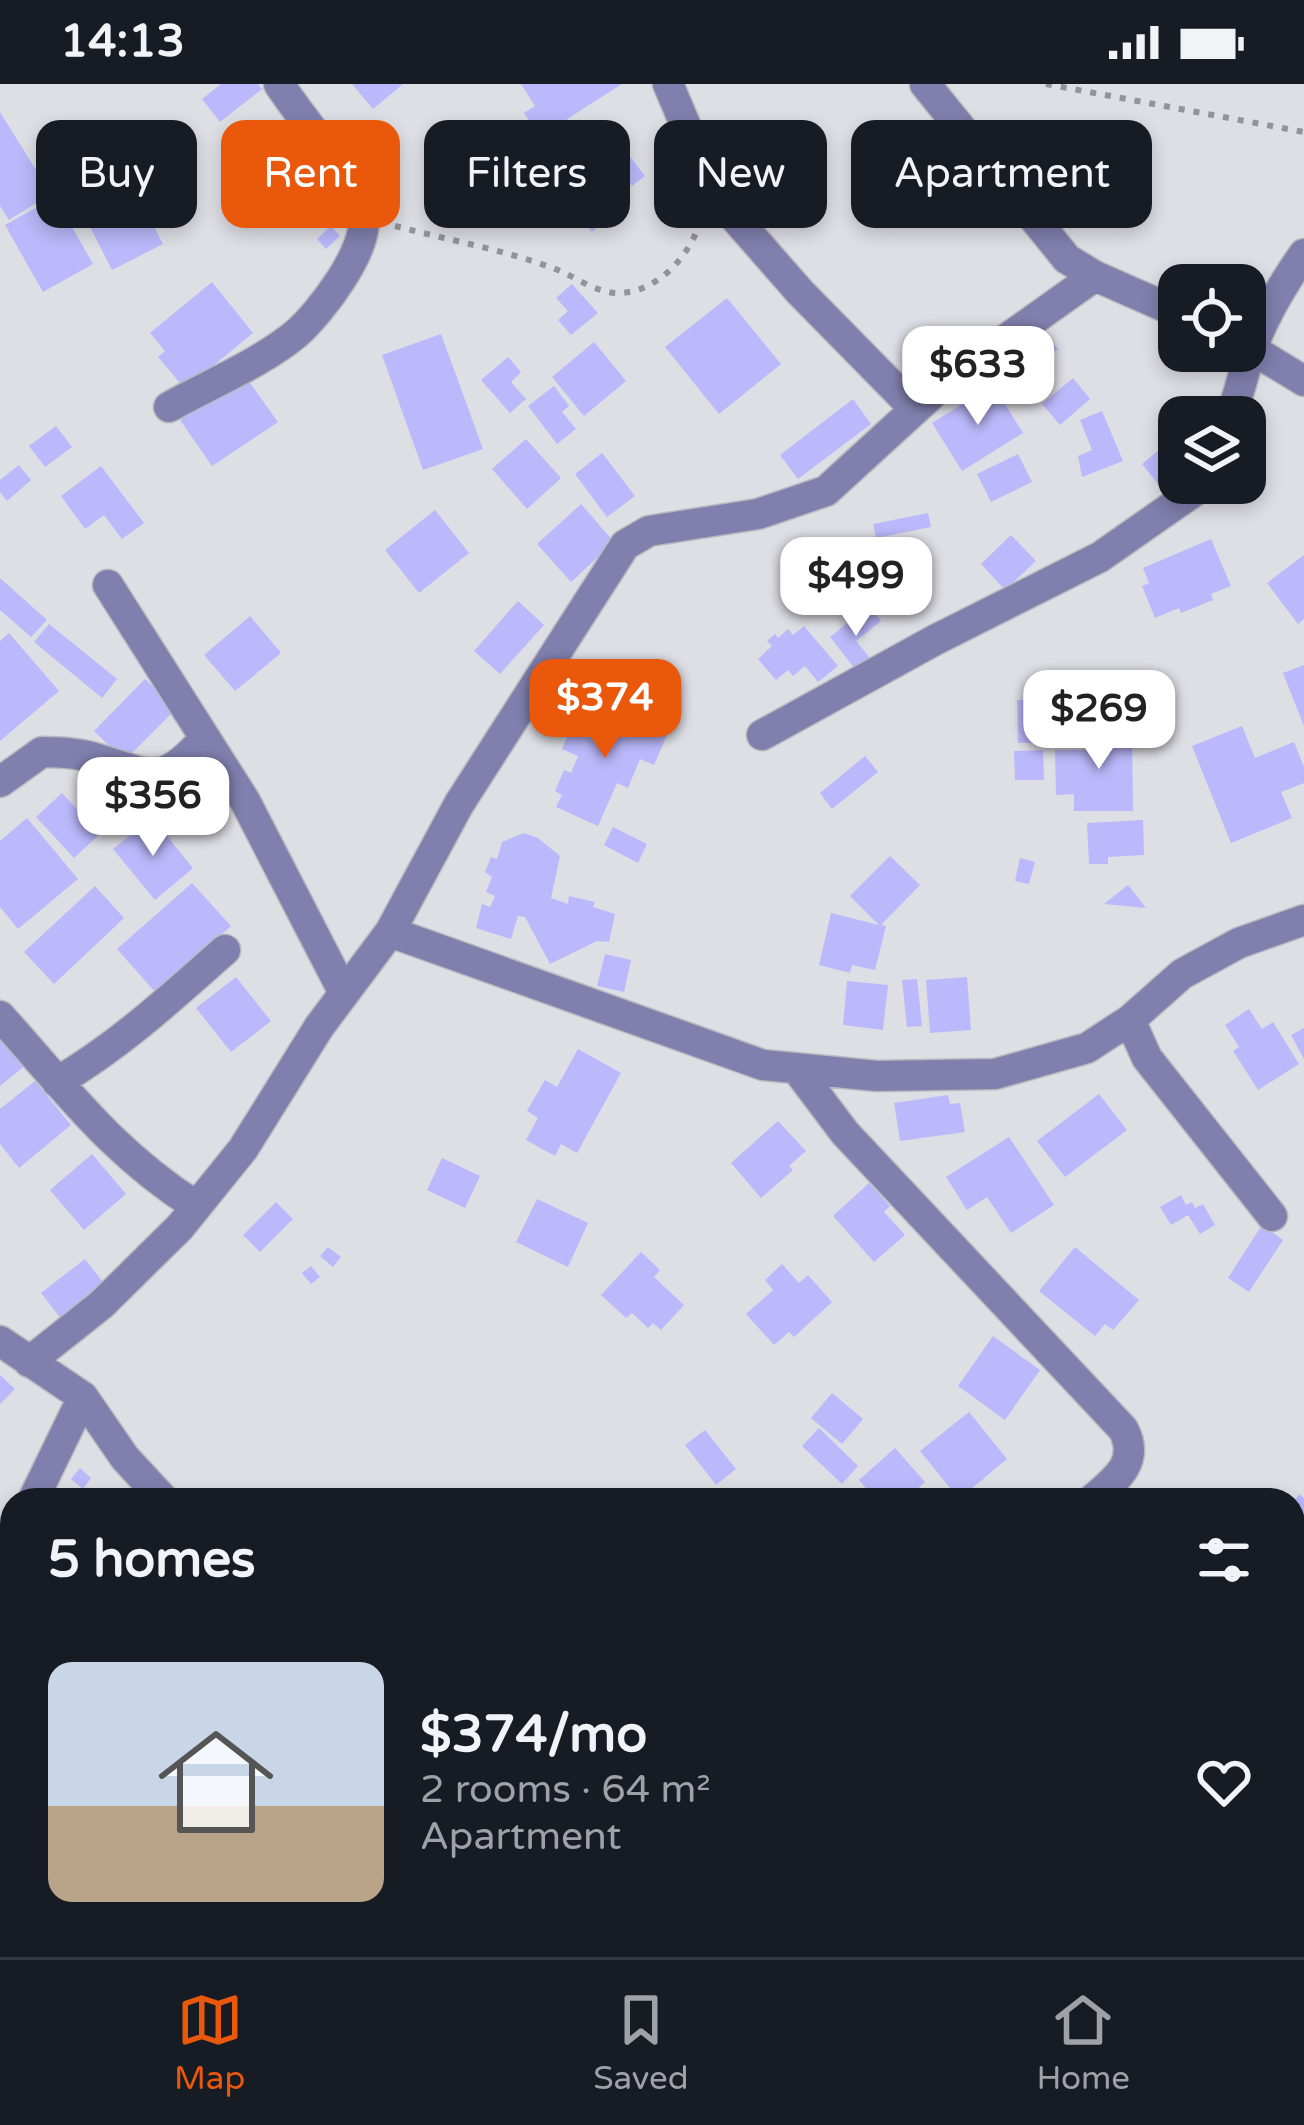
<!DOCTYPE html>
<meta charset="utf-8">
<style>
body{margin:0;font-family:"Varela Round",sans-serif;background:#20242c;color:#f1f3f6;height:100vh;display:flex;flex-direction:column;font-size:45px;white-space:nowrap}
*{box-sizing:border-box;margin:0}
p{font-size:39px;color:#9ea1a6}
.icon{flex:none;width:66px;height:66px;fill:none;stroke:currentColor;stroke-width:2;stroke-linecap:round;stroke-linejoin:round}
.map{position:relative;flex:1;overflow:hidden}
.drawer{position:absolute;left:0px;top:1404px;width:1305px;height:471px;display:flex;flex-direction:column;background:#171b24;border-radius:36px 36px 0 0;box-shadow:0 6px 18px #0003}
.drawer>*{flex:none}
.hud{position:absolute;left:36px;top:36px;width:1233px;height:108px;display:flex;gap:24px}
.tools{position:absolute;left:1158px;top:180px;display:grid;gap:24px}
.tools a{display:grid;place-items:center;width:108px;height:108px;border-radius:24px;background:#171b24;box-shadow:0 6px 18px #0003;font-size:60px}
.price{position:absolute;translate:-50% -102px;padding:0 27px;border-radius:24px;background:#fff;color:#222;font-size:39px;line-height:78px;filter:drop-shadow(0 3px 6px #0008)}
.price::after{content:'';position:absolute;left:50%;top:72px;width:36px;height:27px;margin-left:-18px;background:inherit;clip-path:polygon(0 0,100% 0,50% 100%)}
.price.active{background:#ea580c;color:#fff}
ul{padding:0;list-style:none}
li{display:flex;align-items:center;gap:36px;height:300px;padding:0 48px}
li+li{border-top:3px solid #363941}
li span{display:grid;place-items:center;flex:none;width:336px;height:240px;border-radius:24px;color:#555}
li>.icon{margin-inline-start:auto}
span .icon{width:144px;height:144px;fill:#fffc;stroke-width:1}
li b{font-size:51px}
h2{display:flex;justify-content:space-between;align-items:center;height:144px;padding:0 48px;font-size:51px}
.tag{padding:0 42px;border-radius:24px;background:#171b24;box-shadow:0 6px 18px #0003;font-size:42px;line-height:108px}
.tag.active{background:#ea580c;color:#fff}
.status{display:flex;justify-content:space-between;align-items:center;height:84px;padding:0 60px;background:#171b24;direction:ltr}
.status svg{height:33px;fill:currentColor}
.tabs{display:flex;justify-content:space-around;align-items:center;height:168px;border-top:3px solid #363941;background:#171b24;font-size:33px;color:#9ea1a6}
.tabs a{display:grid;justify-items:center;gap:6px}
.tabs .active{color:#ea580c}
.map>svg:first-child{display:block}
</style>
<div class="status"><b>14:13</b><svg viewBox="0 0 49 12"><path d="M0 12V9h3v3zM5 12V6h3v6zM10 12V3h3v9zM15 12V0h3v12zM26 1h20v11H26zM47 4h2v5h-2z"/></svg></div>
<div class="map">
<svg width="1304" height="1873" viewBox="0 0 1304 1873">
<rect width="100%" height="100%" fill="#dedee5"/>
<!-- building -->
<path fill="#bbb8fb" d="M221,0H258L262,5L220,38L202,15Z
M352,0H403L373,25Z
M521,0H622L567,35L578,52L550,69L524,29L535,22Z
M0,28L51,110L9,136L0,122Z
M252,37L264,44L255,57L244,51Z
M530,52L543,69L531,80L541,93L506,122L481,92Z
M616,55L645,92L632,102L614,80L602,91L590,76Z
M603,102L621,123L592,148L574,127Z
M55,113L93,180L43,208L5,141Z
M140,116L163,160L112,186L89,141Z
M331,142L340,152L326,165L317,155Z
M212,198L253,249L185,305L158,273L165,267L150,249Z
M572,200L598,229L571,251L558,236L568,227L556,214Z
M727,214L781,280L719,330L665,263Z
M441,250L483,365L423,386L382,271Z
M1047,252L1058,265L1032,287L1021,274Z
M594,258L626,297L584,332L552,293Z
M508,273L521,288L511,298L526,315L510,329L481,296Z
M245,292L278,338L212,382L180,336Z
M1073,294L1090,315L1060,341L1042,320Z
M993,301L1023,349L962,387L932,339Z
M554,302L569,322L562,328L576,345L557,360L528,322Z
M853,315L871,340L798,395L780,371Z
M1102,327L1123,377L1082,393L1078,372L1092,366L1080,336Z
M56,342L72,363L45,383L29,362Z
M526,355L561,394L527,425L492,385Z
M1165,361L1179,379V391L1162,405L1142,380Z
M602,369L635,412L607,433L575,390Z
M1018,370L1032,398L991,418L977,390Z
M19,381L31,396L7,417L0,408V396Z
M101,382L144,439L122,455L104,431L85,445L61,412Z
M581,420L614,458L571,498L537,460Z
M435,426L469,469L419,509L385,466Z
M928,429L931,443L876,454L873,440Z
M1011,451L1036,477L1005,506L981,480Z
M1211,455L1231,502L1211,510L1213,516L1181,529L1179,524L1155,534L1142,502L1149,499L1143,484Z
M1304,471V535L1298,540L1267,499Z
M809,488L810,524H790L788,489Z
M0,494L47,536L31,553L0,526Z
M518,517L544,541L500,590L474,567Z
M869,522L881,537L856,557L873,578L859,590L830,553Z
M250,532L281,569L235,607L204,571Z
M49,540L117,595L102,614L34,558Z
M804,542L838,582L818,598L805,582L793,592L788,586L776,596L758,575L772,562L767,557L775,550L778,554L788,545L793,551Z
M9,549L59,607L0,657V557Z
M1304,581V642L1283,589Z
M145,595L176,625L124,677L94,647Z
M1088,615L1089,639H1080V658L1018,659L1017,616Z
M607,624L669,646L654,681L640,675L628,704L617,699L598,742L556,723L562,711L555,707L564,686L571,689L578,672L562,665L574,636L580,638L584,630L601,638Z
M1097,641H1132L1133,727H1074V710L1056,711L1055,666H1098Z
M1242,642L1255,674L1294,658L1304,683V699L1281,708L1292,734L1231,759L1192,662Z
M1043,666L1044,696H1015L1014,667Z
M865,672L878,688L832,725L820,709Z
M62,709L100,750L74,774L36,733Z
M27,734L78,795L18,845L0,823V757Z
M152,734L193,784L155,816L113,765Z
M1143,736L1144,771L1108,773V780H1089L1087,739Z
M613,743L647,760L638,779L604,761Z
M524,749L538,754L560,772L551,814L568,820L569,812L595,818L593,823L615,830L609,858L597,857L550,880L525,833L518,832L511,855L476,844L482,820L490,823L495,812L486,808L492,793L485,788L491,773L497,775L502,758Z
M890,772L920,801L881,841L886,842L875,886L852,881L850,889L819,881L831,829L879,841L850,812Z
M1020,774L1035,778L1029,800L1015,797Z
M192,799L231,842L156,909L117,865Z
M1128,801L1146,824L1104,820Z
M95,802L124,834L54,900L24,868Z
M605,870L631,876L624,908L597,902Z
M236,893L271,937L231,968L196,924Z
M967,893L971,946L930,949L926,896Z
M917,895L922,942L907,943L902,896Z
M847,897L888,901L883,946L843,941Z
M1249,925L1262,945L1273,938L1299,980L1258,1006L1233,967L1239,963L1225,941Z
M1304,944V975L1291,951Z
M0,946L27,980L0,1002Z
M578,965L621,989L577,1069L561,1060L555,1072L526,1056L538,1034L527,1027L545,996L557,1003Z
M35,997L71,1041L19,1084L0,1060V1025Z
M1099,1010L1127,1046L1065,1093L1037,1057Z
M948,1011L950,1020L960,1019L965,1048L900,1057L894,1019Z
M778,1037L806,1067L789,1082L793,1086L761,1114L731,1079Z
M1009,1053L1054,1121L1011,1149L987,1113L967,1126L946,1093Z
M92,1070L126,1110L84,1146L50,1106Z
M442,1074L480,1092L465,1124L427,1106Z
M869,1099L890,1122L884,1128L905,1151L874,1178L833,1132Z
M1181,1111L1186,1121L1192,1118L1195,1124L1203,1120L1215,1141L1200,1150L1188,1131L1171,1141L1160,1123Z
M537,1115L588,1139L568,1183L516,1158Z
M276,1118L293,1135L260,1168L243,1151Z
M1262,1141L1283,1156L1249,1208L1228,1194Z
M328,1163L341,1173L333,1183L320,1172Z
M1075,1163L1139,1216L1113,1246L1105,1240L1095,1252L1039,1207Z
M641,1168L660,1186L654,1193L684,1221L661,1246L653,1239L648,1244L632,1229L626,1234L601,1211Z
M85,1175L113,1211L69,1245L41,1209Z
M782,1180L799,1199L808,1191L832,1218L794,1253L789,1248L774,1261L746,1230L773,1206L765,1196Z
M311,1182L320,1193L311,1200L302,1189Z
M993,1252L1040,1286L1005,1336L958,1302Z
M0,1291L15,1305L0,1320Z
M832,1309L863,1335L842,1360L811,1334Z
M969,1328L1007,1375L959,1415L920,1367Z
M819,1344L858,1382L842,1400L802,1362Z
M705,1346L736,1385L716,1401L685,1361Z
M895,1364L925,1398L905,1416H876L859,1396Z
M80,1384L91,1394L83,1405L71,1395Z
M1299,1410L1304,1414V1473L1293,1461V1420Z
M1293,1618L1303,1622L1294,1649H1293Z
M1293,1662L1304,1665V1713L1293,1710Z
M10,1721L12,1770L0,1776V1726Z
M1304,1731V1760L1296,1761L1295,1732Z
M11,1826L15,1873H0V1827Z
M378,1863H425L432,1867L429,1873H388L376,1866Z
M580,1863H619L607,1873H588Z
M859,1863H899L891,1873H873Z
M1093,1863H1105L1113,1873H1081Z"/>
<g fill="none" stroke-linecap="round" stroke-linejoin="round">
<defs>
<path id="minor" d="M668,0L715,111L800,208L914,324
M925,0L1067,175L1095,192L1179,229
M1245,261L1304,297
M169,323C208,301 263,278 297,249C320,229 370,164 363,132C355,96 301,34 279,0
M1230,333C1240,309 1244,285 1253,261C1266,229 1284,198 1304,170
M108,501L245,717L344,909
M762,651L935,556L1100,473L1206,399
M0,698L42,668C61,668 80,669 98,675C153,692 163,702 205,654
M390,848L763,981L877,992L995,990L1087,964L1130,936L1182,890L1239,859L1304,836
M0,932C66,1005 111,1068 196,1122
M1130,936L1147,974L1272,1132
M796,984L845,1049L1123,1345C1141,1378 1115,1396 1092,1416
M57,998C119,962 172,913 225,866
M0,1257L83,1313L125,1374L164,1416
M29,1278L102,1220L180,1143L243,1065L319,943L390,848L459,720L625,461L649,447L758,430L826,407L943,300L1095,192
M33,1416L83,1313
M0,1475L12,1451
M0,1491L12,1506
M0,1636L12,1627
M1293,1853L1304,1860
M745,1863L753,1873
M81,1873L82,1863
M936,1873L938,1863"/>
</defs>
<!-- minor casing -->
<use href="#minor" stroke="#b9b9bf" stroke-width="33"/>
<!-- path -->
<path stroke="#939398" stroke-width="6" stroke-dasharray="6 9" stroke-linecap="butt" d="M1046,0L1304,48
M395,142C448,156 506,166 558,186C577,194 597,209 618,209C656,209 688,174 699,141"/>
<!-- minor -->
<use href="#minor" stroke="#817fad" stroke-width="30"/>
</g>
</svg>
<div class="tools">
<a><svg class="icon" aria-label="locate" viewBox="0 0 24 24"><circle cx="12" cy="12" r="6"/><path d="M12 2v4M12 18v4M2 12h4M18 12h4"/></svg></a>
<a><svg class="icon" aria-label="layers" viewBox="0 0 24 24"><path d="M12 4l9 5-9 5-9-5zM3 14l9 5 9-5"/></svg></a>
</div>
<b class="price" style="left:978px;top:344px">$633</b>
<b class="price" style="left:856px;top:555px">$499</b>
<b class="price active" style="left:605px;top:677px">$374</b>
<b class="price" style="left:1099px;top:688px">$269</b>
<b class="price" style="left:153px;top:775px">$356</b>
<div class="hud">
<a class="tag">Buy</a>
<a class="tag active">Rent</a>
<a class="tag">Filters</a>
<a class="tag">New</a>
<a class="tag">Apartment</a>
</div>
<section class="drawer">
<h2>5 homes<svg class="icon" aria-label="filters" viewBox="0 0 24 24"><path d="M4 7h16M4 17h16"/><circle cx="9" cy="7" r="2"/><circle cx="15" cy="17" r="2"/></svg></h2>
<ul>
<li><span style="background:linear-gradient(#c9d6e8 60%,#b9a48a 0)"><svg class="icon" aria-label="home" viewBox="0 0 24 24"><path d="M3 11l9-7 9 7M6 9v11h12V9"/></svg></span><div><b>$374/mo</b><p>2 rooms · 64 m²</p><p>Apartment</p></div><svg class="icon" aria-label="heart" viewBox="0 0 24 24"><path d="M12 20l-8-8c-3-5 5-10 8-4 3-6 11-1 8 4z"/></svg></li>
</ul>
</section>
</div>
<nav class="tabs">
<a class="active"><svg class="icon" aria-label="map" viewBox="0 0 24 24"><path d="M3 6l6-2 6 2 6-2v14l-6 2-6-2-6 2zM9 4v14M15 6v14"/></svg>Map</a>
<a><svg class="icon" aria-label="saved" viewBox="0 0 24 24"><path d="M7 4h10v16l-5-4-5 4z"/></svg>Saved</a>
<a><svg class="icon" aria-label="home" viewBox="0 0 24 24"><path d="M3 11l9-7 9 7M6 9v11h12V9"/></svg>Home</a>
</nav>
